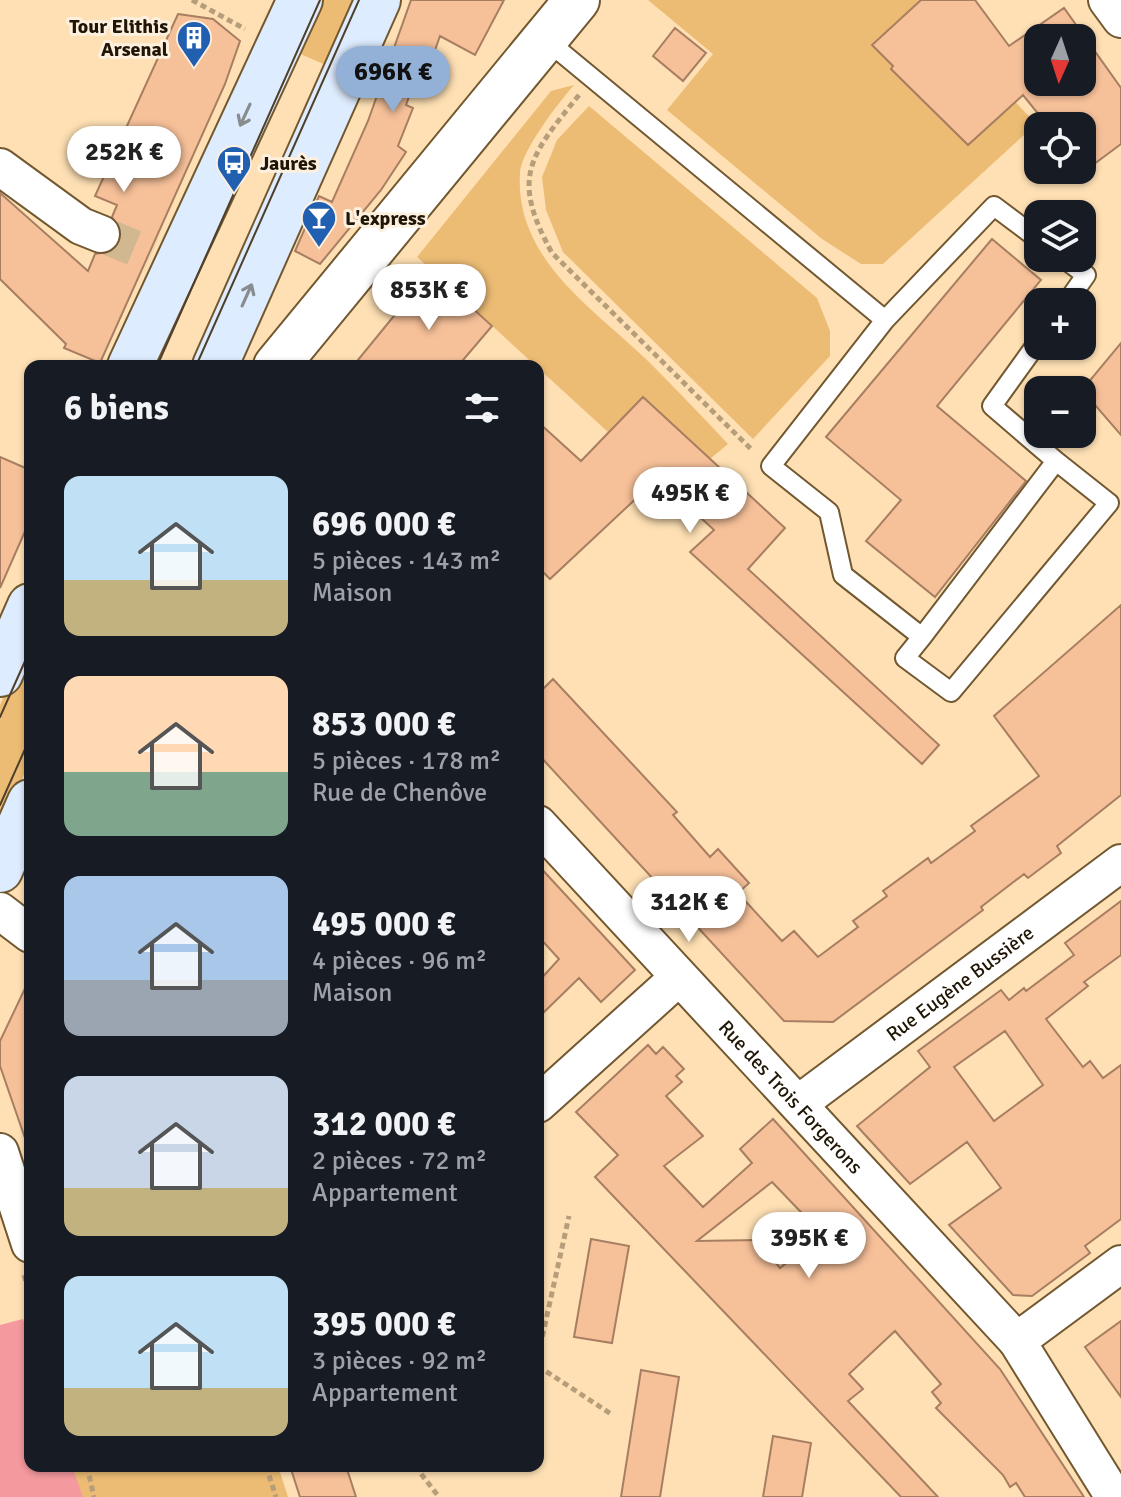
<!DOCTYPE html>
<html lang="fr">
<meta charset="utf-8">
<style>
body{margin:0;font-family:Signika,sans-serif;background:#20242c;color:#f1f3f6;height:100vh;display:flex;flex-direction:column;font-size:30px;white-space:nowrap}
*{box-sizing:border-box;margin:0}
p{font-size:26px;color:#9ea1a6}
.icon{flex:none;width:44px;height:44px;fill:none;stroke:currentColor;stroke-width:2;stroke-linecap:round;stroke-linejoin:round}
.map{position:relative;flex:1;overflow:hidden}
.sheet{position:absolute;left:24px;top:360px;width:520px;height:1112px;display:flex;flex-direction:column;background:#171b24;border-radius:16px;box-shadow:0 2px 6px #0004}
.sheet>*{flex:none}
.needle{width:52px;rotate:183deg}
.fabs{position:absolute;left:1024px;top:24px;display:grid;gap:16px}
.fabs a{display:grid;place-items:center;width:72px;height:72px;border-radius:16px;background:#171b24;box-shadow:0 2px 6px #0004;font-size:40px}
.price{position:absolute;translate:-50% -68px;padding:0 18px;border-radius:28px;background:#fff;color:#222;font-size:26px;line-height:52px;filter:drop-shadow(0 2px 4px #0008)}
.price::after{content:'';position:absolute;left:50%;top:48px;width:24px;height:18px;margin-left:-12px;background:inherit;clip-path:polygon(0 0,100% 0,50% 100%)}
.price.current{background:#93b0d6;color:#111}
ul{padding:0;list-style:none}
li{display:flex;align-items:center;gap:24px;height:200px;padding:0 40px}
li span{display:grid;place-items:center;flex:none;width:224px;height:160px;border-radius:16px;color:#555}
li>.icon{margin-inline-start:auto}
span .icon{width:96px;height:96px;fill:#fffc;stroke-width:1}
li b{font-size:34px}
h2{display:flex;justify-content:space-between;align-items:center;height:96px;padding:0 40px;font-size:34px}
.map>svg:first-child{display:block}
</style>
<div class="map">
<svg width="1121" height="1497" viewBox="0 0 1121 1497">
<rect width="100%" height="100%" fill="#fee0b4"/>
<!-- green -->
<path fill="#ecbc74" d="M313,0H366L335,69L291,50Z
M648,0H920L1036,124L883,264H861L822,239L667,110L713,54Z
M574,85C559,102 522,150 520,172C514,259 593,308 648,361C675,388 702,416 728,444L710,459L609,433L417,257L551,91Z
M589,106L817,298L830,331V356L753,439L563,252L546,210L542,177L557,140Z
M30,637V761L0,828V705Z
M35,1466H278L288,1497H0V1478Z"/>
<!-- water -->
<path fill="#f49a9e" d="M23,1319L30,1341V1466H72L83,1497H0V1325Z"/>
<!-- building -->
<path fill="#f6c099" stroke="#a77e61" stroke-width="2" fill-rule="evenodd" d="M411,0H504L475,55L440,36L435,50L427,48L406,105L413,108L398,146L406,152L381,190L320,264L295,251L319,196L332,202L368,121Z
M921,0H975L1009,46L1064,8L1121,88V144L1082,173V126H1048L1023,95L968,145L891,69L893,66L872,45ZM1038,38H1082V82H1038Z
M178,14L213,19L240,41L225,84L100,363L64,348L66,344L0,279V193L88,271L95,254L115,250L122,232L112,217L117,205L95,196Z
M675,28L706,53L683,81L653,56Z
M992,239L1041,280L937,406L1026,481L935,597L866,541L901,500L826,437Z
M435,274L492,326L458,366H353L398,311L403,315Z
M1121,343V435L1082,390Z
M643,397L785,528L748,569L939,745L922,764L690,552L714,530L658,478L550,579L538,567V422L581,461Z
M0,457L30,470V520L0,588Z
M1121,605V795L1057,846L1061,853L1028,878L1024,874L981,907L983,910L833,1022L784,1021L538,754V694L553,679L677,812L673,815L710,857L718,849L749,883L738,893L782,941L794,931L818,957L858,927L853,921L887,896L883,891L928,858L931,863L975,831L971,826L1039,776L994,716Z
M538,865L635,970L601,1002L579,978L538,1018V982L559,959L538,936Z
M1121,901V955L1084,982L1088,986L1046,1019L1083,1067L1090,1061L1103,1078L1121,1065V1219L1085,1246L1090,1253L1032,1296L1013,1295L949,1225L1001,1188L967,1142L910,1184L857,1126L930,1067L918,1051L1001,990L1009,1000L1024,988L1026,991L1074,955L1065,943ZM1005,1031L1043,1085L994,1121L954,1067Z
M30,978V1140L26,1141L0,1066V1041Z
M648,1045L656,1054L663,1047L684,1069L676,1076L682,1082L666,1096L703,1136L664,1166L703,1207L752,1163L740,1149L773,1119L1000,1369L1084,1497H1025L1016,1483L1010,1487L1003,1475L936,1408L941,1403L932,1392L941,1384L895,1331L849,1374L863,1389L848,1401L938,1497H901L595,1177L618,1155L576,1112ZM772,1182L822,1234L780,1268L758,1240L697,1241Z
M591,1239L629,1246L612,1343L574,1337Z
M1121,1321V1397L1085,1347Z
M641,1370L679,1377L660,1497H621Z
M773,1436L811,1443L802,1497H763Z
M290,1466H346L356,1497H300Z"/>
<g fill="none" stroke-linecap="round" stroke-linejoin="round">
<!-- minor-tunnel -->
<path stroke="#d2b891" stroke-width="36" stroke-dasharray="36 18" stroke-linecap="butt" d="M101,234L151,255"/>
<defs>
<path id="service" d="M545,39L885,320
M1038,239L994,206L885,320L771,466L829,512L843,575L922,637L1056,461L992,406L1038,342
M1063,258L1086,275L1067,302
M922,637L905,658L951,692L1109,503L1056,461"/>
<g id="minor">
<path d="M1107,0L1121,19"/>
<path d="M0,167L81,226L101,234"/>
<path id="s1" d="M538,824L1017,1341L1114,1497"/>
<path d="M0,911L30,934"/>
<path d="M538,1104L679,977"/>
<path id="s2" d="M798,1104L1121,863"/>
<path d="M0,1152L30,1244"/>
<path d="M1017,1341L1121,1264"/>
</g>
<path id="tertiary" d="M276,366L577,0"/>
<path id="secondary" d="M130,366L300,0
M215,366L378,0
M0,674L30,606
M0,870L30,802"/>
</defs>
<!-- service casing -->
<use href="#service" stroke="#725830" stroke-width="22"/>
<!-- minor casing -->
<use href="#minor" stroke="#725830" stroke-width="40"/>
<!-- tertiary casing -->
<use href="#tertiary" stroke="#725830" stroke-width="48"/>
<!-- secondary casing -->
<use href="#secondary" stroke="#725830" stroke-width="48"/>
<!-- path -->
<path stroke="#b69e7b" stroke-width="5" stroke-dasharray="6 4" stroke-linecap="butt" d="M192,0L245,29
M579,95C528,158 511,178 552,253L753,451
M24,1275L30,1294
M538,1356L569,1216
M538,1366L611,1414
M87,1466L94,1497
M266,1466L276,1497
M415,1466L439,1497"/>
<!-- service -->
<use href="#service" stroke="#fff" stroke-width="18"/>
<!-- minor -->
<use href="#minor" stroke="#fff" stroke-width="36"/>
<!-- tertiary -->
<use href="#tertiary" stroke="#fff" stroke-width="44"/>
<!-- secondary -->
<use href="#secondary" stroke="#deecff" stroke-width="44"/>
<!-- tram -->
<path stroke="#4f402b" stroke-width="2" d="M157,366L320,0
M196,366L359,0
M0,717L30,650
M0,805L30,738"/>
</g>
<!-- one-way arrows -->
<defs><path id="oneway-shaft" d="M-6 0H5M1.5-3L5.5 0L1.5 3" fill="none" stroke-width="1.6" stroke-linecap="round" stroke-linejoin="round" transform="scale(2)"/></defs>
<g stroke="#888c8f">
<use href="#oneway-shaft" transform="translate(245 115) rotate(115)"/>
<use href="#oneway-shaft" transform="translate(247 295) rotate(-66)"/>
</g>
<!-- icons -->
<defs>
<symbol id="building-pin" viewBox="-11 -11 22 30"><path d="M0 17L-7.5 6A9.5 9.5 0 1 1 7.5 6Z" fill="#215fb0" stroke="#fdf0df"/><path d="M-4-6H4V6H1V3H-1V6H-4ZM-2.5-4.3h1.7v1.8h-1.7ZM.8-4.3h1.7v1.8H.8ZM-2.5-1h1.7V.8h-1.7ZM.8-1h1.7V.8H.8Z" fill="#fff"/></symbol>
<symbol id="bus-pin" viewBox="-11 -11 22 30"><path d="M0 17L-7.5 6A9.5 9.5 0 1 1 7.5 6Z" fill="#215fb0" stroke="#fdf0df"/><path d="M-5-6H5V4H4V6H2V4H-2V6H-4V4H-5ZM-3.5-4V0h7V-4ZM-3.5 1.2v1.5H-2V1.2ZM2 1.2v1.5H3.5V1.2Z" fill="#fff"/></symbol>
<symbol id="bar-pin" viewBox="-11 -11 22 30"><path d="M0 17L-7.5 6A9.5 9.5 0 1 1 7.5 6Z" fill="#215fb0" stroke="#fdf0df"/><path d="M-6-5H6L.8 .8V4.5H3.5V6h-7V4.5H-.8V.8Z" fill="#fff"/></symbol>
</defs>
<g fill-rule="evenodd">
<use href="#building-pin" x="174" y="18" width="40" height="54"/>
<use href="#bus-pin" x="214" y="143" width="40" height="54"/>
<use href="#bar-pin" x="299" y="198" width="40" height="54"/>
</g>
<g text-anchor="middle" stroke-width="6" stroke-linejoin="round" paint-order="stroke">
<!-- poi labels -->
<g font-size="20" font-weight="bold" fill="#201606" stroke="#fdf0df" text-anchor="start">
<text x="168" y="33" text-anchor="end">Tour Elithis<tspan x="168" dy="23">Arsenal</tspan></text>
<text x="260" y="170">Jaurès</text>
<text x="345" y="225">L'express</text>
</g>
<!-- street labels -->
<g font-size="20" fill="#201606" stroke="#fdf0df">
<text dy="7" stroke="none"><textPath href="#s2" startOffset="202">Rue Eugène Bussière</textPath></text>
<text dy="7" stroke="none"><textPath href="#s1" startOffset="372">Rue des Trois Forgerons</textPath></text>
</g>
</g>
</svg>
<div class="fabs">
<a><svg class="needle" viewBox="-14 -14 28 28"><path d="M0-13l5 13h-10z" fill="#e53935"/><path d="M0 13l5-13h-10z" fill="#9ea1a6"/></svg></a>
<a><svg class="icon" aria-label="locate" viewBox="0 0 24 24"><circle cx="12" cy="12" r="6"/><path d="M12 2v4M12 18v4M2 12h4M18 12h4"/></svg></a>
<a><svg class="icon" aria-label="layers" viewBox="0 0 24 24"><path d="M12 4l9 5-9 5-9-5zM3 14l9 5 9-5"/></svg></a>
<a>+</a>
<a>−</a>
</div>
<b class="price current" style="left:393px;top:114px">696K €</b>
<b class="price" style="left:124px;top:194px">252K €</b>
<b class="price" style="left:429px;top:332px">853K €</b>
<b class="price" style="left:690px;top:535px">495K €</b>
<b class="price" style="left:689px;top:944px">312K €</b>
<b class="price" style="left:809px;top:1280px">395K €</b>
<section class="sheet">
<h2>6 biens<svg class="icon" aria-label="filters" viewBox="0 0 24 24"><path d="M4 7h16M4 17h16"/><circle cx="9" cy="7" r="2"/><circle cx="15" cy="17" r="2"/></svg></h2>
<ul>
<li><span style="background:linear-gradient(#bfe0f5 65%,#c2b280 0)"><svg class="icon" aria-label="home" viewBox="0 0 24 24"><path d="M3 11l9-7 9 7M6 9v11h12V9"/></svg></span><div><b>696 000 €</b><p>5 pièces · 143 m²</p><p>Maison</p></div></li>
<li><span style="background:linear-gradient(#ffd9b3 60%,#7fa58c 0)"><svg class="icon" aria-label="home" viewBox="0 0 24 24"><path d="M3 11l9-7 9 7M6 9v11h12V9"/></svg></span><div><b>853 000 €</b><p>5 pièces · 178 m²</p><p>Rue de Chenôve</p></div></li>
<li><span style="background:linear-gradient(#a9c7e8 65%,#9aa5b1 0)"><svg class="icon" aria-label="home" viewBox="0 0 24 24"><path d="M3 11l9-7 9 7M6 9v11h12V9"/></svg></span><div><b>495 000 €</b><p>4 pièces · 96 m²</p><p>Maison</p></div></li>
<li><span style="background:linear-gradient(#c9d6e8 70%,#c2b280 0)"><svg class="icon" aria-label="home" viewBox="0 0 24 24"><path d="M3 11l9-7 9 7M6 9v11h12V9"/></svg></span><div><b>312 000 €</b><p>2 pièces · 72 m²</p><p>Appartement</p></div></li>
<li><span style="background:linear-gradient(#bfe0f5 70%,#c2b280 0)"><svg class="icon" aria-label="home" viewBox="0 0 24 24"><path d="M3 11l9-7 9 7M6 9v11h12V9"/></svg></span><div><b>395 000 €</b><p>3 pièces · 92 m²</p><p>Appartement</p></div></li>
</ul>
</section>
</div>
